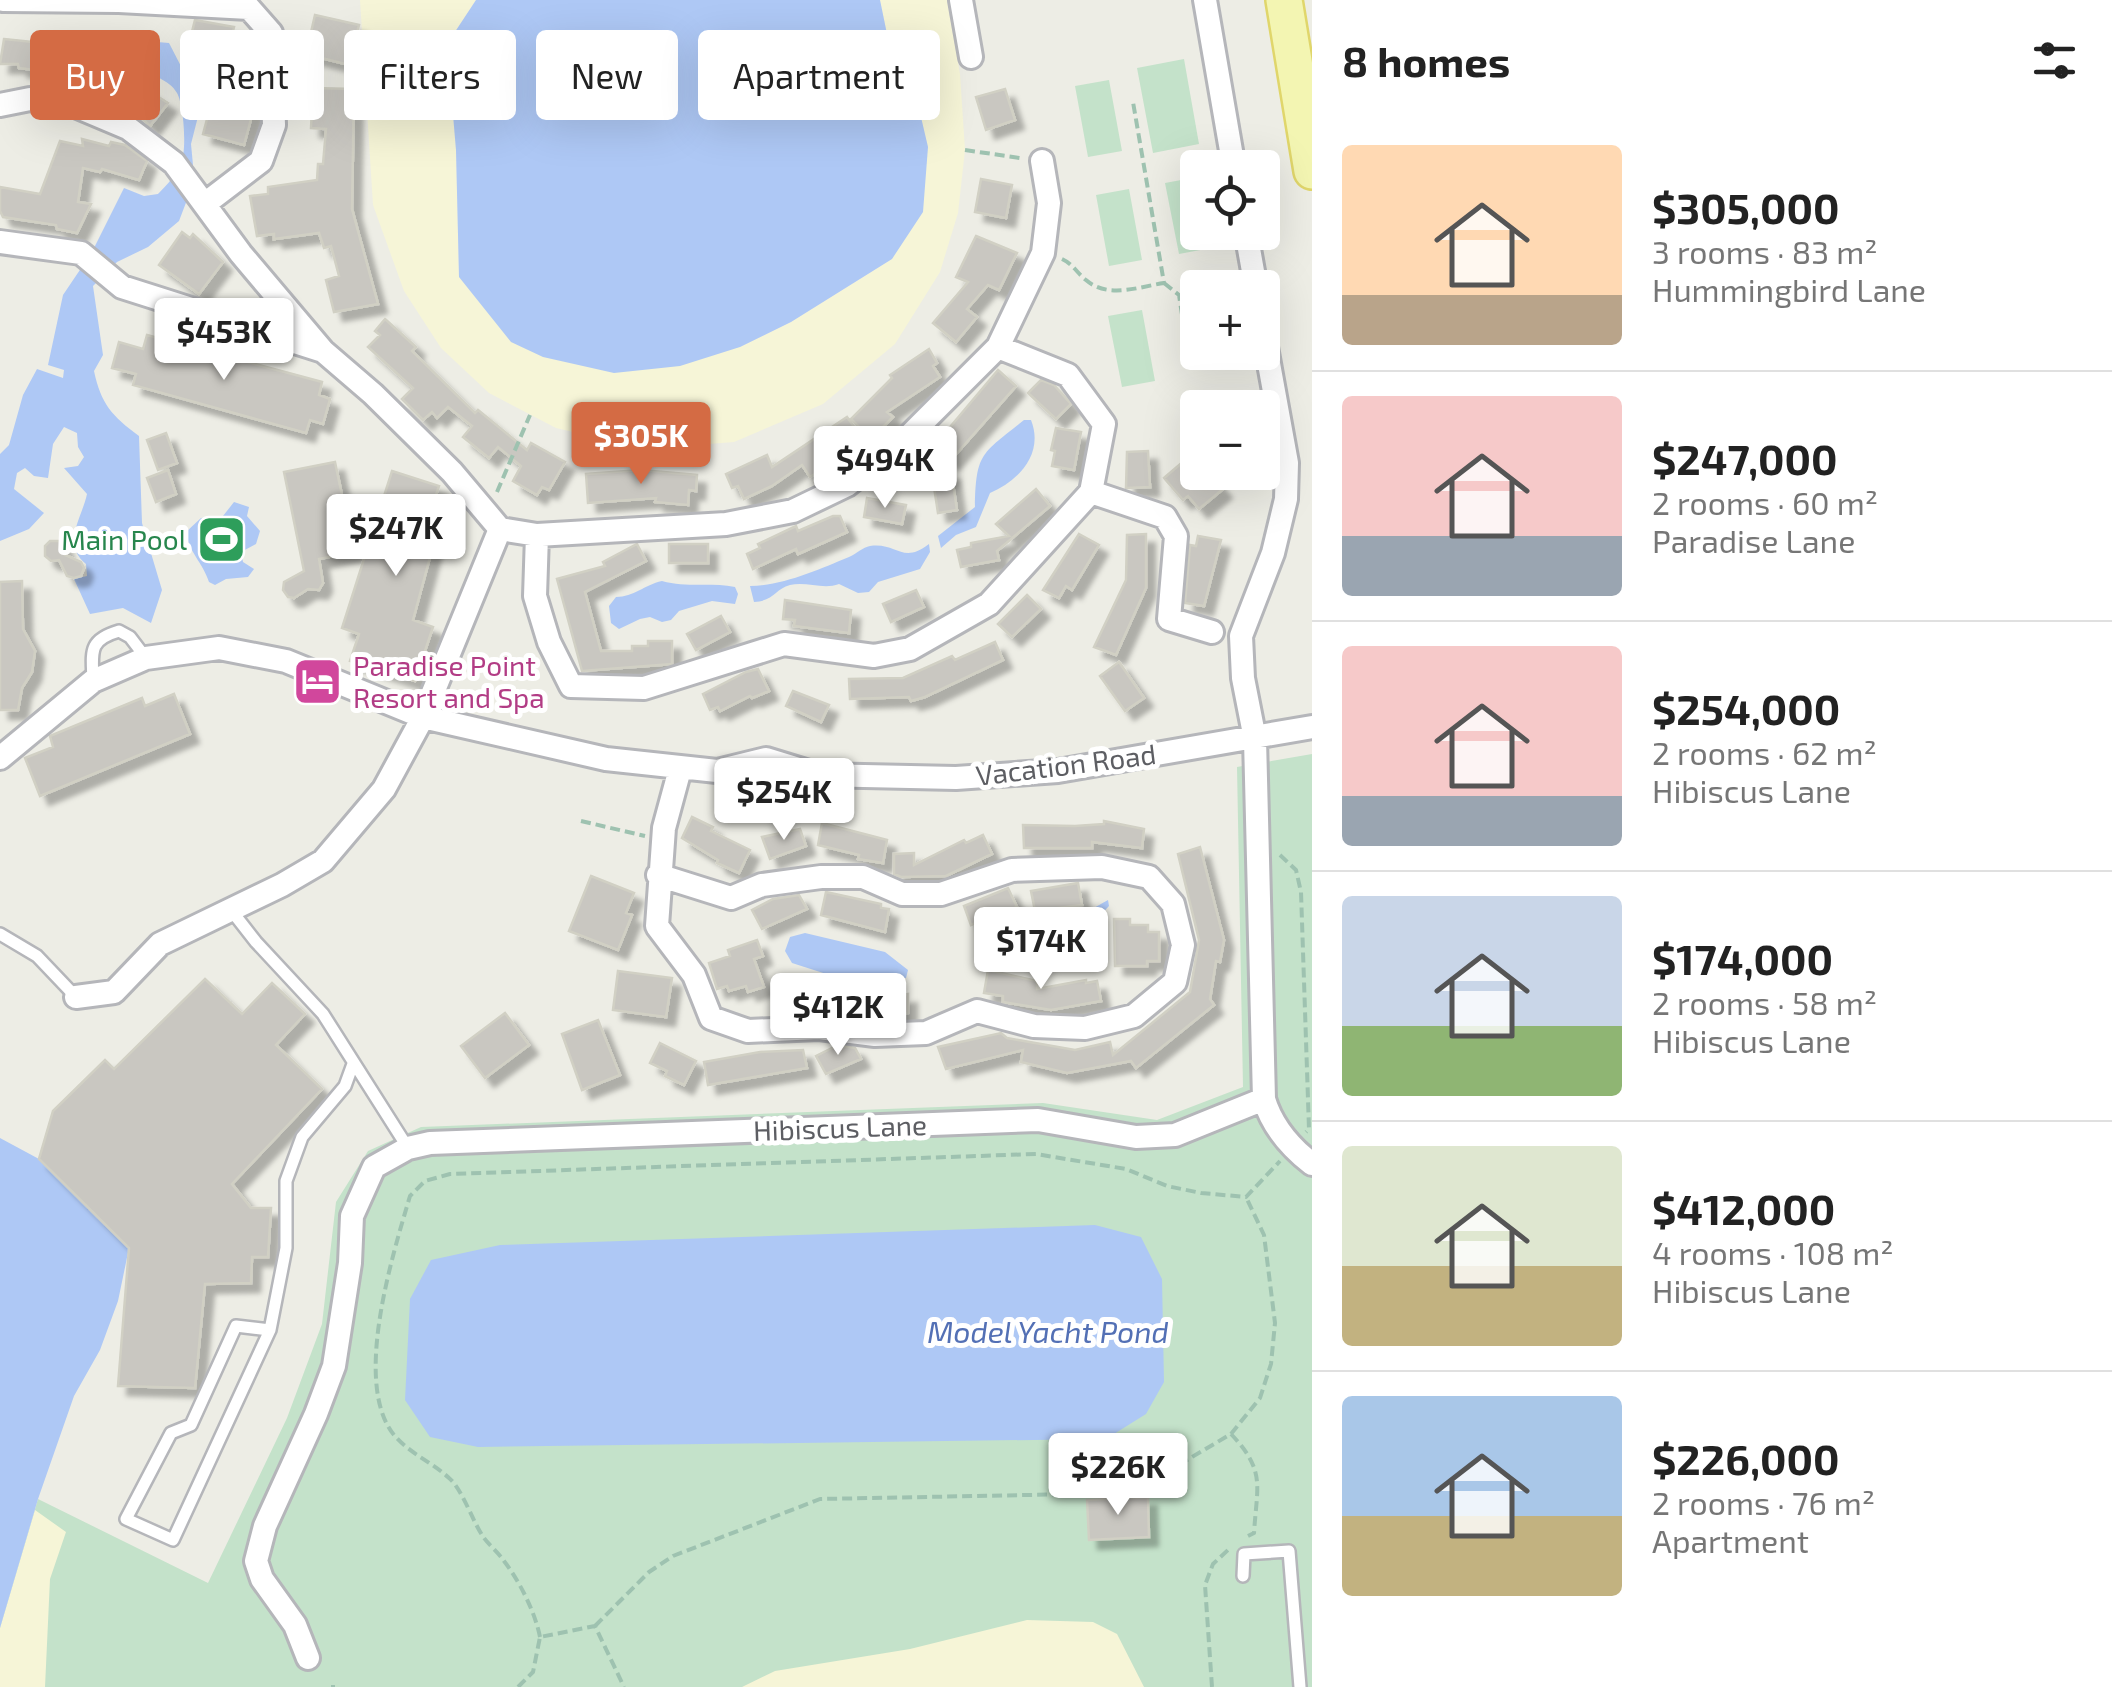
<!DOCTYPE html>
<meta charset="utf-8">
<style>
body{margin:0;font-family:"Exo 2",sans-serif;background:#f6f6f6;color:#222;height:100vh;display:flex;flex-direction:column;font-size:38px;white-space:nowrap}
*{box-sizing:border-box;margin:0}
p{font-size:32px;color:#767676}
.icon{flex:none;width:55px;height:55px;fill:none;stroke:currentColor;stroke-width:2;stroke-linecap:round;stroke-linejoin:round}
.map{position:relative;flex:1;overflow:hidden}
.panel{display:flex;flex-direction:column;background:#fff;width:800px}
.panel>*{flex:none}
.hud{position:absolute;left:30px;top:30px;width:950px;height:90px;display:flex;gap:20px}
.controls{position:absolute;left:1180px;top:150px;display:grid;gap:20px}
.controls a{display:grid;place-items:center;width:100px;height:100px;border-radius:10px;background:#fff;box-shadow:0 10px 40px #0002;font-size:50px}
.price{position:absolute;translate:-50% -85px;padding:0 22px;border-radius:10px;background:#fff;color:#222;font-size:32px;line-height:65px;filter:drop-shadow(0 2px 5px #0008)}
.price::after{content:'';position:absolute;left:50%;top:60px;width:30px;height:22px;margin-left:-15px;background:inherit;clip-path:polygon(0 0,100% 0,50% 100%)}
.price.active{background:#d46b44;color:#fff}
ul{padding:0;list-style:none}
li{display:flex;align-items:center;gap:30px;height:250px;padding:0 30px}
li+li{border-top:2px solid #e0e0e0}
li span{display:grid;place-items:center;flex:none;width:280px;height:200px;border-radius:10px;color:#555}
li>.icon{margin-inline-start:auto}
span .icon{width:120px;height:120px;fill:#fffc;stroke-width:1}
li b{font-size:42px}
h2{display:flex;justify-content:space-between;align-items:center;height:120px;padding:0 30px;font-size:42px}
.pill{padding:0 35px;border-radius:10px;background:#fff;box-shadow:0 10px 40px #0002;font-size:35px;line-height:90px}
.pill.active{background:#d46b44;color:#fff}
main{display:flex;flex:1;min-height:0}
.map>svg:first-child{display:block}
</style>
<main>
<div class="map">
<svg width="1312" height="1687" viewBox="0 0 1312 1687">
<defs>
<filter id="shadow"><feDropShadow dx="9" dy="9" stdDeviation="2.5" flood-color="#0004"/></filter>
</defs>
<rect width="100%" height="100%" fill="#edede5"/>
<!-- green -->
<path fill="#c4e2ca" d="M1184,59L1199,144L1153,153L1137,68Z
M1109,80L1122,151L1088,157L1075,86Z
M1197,177L1198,232L1208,233L1211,248L1179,254L1165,183Z
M1129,189L1142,260L1109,266L1096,195Z
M1142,310L1155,381L1122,387L1108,316Z
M1312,754V1687H0V1628L38,1499L208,1583L287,1418L322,1324L336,1202L368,1151L421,1127L1043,1103L1157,1120L1243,1087L1237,767Z"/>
<!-- sand -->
<path fill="#f6f5d7" d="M360,0H476L447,44L456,150L459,277L740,347L791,322L892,259L928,148L913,83L908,66L887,34L880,0H947L960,74L965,150L958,213L940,272L895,344L823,404L734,442L646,449L556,428L489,393L441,348L404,291L373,205Z
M35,1510L66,1532L50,1579L45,1687H0V1628Z
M1027,1620L1093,1622L1117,1634L1144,1687H742L775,1671L910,1649Z"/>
<!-- water -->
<path fill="#aec8f5" d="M476,0H880L887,34L908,66L913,83L928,147L923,212L892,259L791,322L740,347L680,366L614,373L543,357L511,342L459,277L456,150L447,44Z
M82,30L134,40L169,43L184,72L198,77L205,89L191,144L193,165L187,200L179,221L148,247L117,262L93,286L103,355L94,371C101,404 112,416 139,436L142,523L162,590L151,623L123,608L90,614L74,579L87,576L86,564C61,544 82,518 87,494L64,468L78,466L84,457L78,447L77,433L64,427L53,444L48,478L34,476L25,468L17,473L14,489L44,513L29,529L0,541V454L9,445L23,395L37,369L63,378L64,370L48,365L63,295L92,252L124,188L144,196L158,194C167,185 176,175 181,163C187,151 184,105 177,93C169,78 151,80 138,56L81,37Z
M1024,420H1031C1044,453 1020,480 990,493L976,527L956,535L941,548L938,536L975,507C976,452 982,454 1024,420Z
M234,502L249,507L247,516L260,531L256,544L241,552L243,562L254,569L248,577L226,579L215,585L209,582C203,563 188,551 186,532L201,518L223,516Z
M929,544L930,552L920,569L878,582L869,592L858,593L839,584C823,590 806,581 790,585C775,589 774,601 754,602L750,586C782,586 820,569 849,557C856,554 863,547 870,546C897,542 902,565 929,544Z
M662,581C687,588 710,582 735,587L738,594L735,604L712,601L679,611L671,620L662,622L650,617L640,619L619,629L611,623L609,606L616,597C634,597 644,585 662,581Z
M1108,900L1109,906C1092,924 1086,939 1079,962C1047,969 1034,955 1001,953L997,944L1049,927L1070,929L1083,923L1092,909Z
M805,933L885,952L908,970L906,978L861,976L842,979L792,963L785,951L790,937Z
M0,1138L39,1159L129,1248L118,1301L100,1350L74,1396L38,1499L0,1628Z
M1095,1225L1141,1237L1162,1279L1164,1382L1146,1414L1106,1439L478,1447L430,1437L405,1400L410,1299L431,1260L500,1245Z"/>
<!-- building -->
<path fill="#c9c7c1" stroke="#d1d0c4" stroke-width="2.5" filter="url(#shadow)" d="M315,15L359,25L349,65L306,54Z
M195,20L234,27L224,69L185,59Z
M4,39L43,43L35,70L19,68L18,64H0Z
M81,50L107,70L140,78L137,83L168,103L150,126L138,114L87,79L82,84L70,76Z
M313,88L354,89L352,209L378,304L334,312L326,280L339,276L331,246L324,248L319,233L274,239V234L257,236L250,196L268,194V187L317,180L318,164H323L326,129L311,128Z
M1005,89L1015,120L986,130L976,97Z
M213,97L254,108L244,145L203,134Z
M82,139L109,146L111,142L125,145L147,161L139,180L102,169L100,172L83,168L78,202L91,204L77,233L57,229L56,225L3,217L0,211V187L40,194L60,141L83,146Z
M981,179L1012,185L1006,218L975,212Z
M182,232L190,238L193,234L223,262L199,294L159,265Z
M976,236L1017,253L999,290L988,285L967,309L977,317L956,342L933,323L968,282L956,277Z
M385,319L416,347L412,351L475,413L478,410L527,450L531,443L565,462L549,490L542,487L537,495L513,481L521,466L498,447L489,458L463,437L472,426L448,407L437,418L432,412L423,420L402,399L413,388L368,347L380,335L375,331Z
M147,335L322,382L319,395L330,399L323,424L310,420L306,433L133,385L136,374L112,368L119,342L143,349Z
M929,349L937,363L933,366L940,377L887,412L893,417L871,439L851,419L892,378L890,375Z
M998,370L1016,386L950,461L936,449L943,441L940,439Z
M1041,380L1054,385L1071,404L1056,419L1028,393Z
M847,417L855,428L829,447L837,459L810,477L802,465L772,486L744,499L738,486L732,488L726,474L767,455L772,467Z
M1056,428L1081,432L1074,470L1052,466L1055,451L1051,450Z
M166,433L177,463L158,470L147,440Z
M1198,449V472H1208L1223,489L1199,509L1188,496L1183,500L1164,478Z
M1148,451L1150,487L1126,488L1127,452Z
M335,462L354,552L319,559L323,583L319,590L308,589L294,598L288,597L283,590L284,582L304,571L284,472Z
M168,470L176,494L156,502L147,478Z
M641,470L697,475L696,491L689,490L688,505L655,502L656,498L588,503L586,474Z
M392,471L439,486L436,495L446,498L413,620L433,627L415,681L350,661L359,634L342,628Z
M951,471L957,510L938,513L932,474Z
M1036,489L1050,506L997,551L999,560L961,567L957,550L971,547V543L1009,536L996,524Z
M867,498L906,505L902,524L864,517Z
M833,516H840L847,532L798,554L796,549L753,569L747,554L760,548L758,544L796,526L798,531Z
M1079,534L1099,545L1072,590L1066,586L1059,598L1043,590Z
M1146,534V588L1116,655L1094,647L1126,580L1127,535Z
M1198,536L1221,540L1204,606L1185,603L1190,545L1196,546Z
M50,541H59L64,546L65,555L81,562L84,568L81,576L74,578L67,576L59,560L51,561L45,556V546Z
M637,544L646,561L585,592L601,651H632V646H648V641H672V664L582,671L557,579L605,566L603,562Z
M669,544H708V563H669Z
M22,581L23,629L35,651L32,672L22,688L18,710H0V582Z
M916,590L924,607L891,622L883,604Z
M1027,595L1041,609L1012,637L998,624Z
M785,600L851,610L849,633L794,626L795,620L783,619Z
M721,616L730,632L696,650L687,634Z
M995,642L1003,660L925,697L911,701L909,697L850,699L849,679L903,678L952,656L955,660Z
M1119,662L1144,698L1125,711L1100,676Z
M758,669L769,691L752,698L750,696L720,711L718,707L710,710L703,694L746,672Z
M793,691L829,705L821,722L786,706Z
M174,694L190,734L40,796L25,758L53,747L50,736L142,698L145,706Z
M692,817L713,827L711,831L750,850L739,873L717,863L718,860L682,838Z
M1104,821L1144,829L1142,848L1092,842V848H1024L1023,825L1075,826L1104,824Z
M822,823L887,840L883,863L858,859L859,855L818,845Z
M800,829L806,846L770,859L762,837Z
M983,835L992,854L946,876L901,877L894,874V854L914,853V865L964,840L966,843Z
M1200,847L1224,940L1220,962L1216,961L1210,999L1214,1005L1136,1068L1131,1061L1067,1073L1021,1062L1023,1050L946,1069L938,1047L1001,1033L1007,1038L1075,1050L1110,1042L1113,1055L1190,992L1199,940L1178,854Z
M591,876L634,893L626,913L632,915L618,950L569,931Z
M1078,883L1082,905L1035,911L1031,891Z
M1008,888L1017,907L971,925L964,906Z
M826,892L881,904V908L889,909L885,932L821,915Z
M799,895L807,909L762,929L752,910L773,899Z
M1114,919H1130V925H1148V932H1159V961H1147V966H1115Z
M757,940L763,956L754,959L764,987L748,992L746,986L729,991L727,986L717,989L709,963L730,956L728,950Z
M988,970L1037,981V989L1086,980V983L1097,981L1101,1001L1051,1010L1003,1002V996L984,993Z
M618,971L672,978L666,1017L613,1010Z
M205,979L242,1014L272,983L305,1014L276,1045L322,1089L232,1184L251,1208H271L268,1257H252L251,1283L205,1284L195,1388L118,1386L129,1248L39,1159L53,1111L105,1060L114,1069Z
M806,982L849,991L847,1001L890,993L891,997L908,994V1013L887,1018L803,1004Z
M505,1013L529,1045L485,1078L461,1046Z
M598,1020L620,1075L582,1090L562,1034Z
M660,1043L696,1061L684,1085L665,1076L667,1071L650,1063Z
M838,1045L855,1048L861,1059L826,1074L816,1056Z
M803,1050L807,1068L708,1085L704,1062L760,1052Z
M1148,1497L1149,1537L1089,1540L1087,1500Z"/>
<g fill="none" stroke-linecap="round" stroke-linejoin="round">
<defs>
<path id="lane" d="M93,681C92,652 88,640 119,631L130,637L146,658
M231,910L256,942L323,1014L408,1148
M0,934L37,956L76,997
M270,1330L236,1326L191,1425L171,1433L126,1519L173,1540L270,1330L286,1248V1181L302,1137L345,1086L353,1064
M1243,1576L1244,1554L1289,1551L1300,1687"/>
<path id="street" d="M3,0L119,1L249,8L271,33L274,125L261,161L206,203
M961,0L971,57
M1205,0L1234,168
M0,105L30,99L71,104L128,128L174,163L241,254L323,351L373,394L452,472L500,529
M1246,232L1256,288
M0,242L81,253L122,287L323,351
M1262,325L1287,463L1286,499L1273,553L1241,636L1243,678L1255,739L1264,1099C1272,1126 1290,1147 1312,1164
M1091,492L1165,517L1176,536L1169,619L1212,632
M500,529L537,535L726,524L793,511L847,485L909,436L998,347L1043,253L1049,203L1042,161
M537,535L535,596L549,642L571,686L644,688L784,644L874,656L910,649L989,604L1091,492L1104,424L1068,375L998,347
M0,758L93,681L146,658L219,648L286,661L423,717L606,759L717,771L765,787L818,775L956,778L1058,771L1312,727
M721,770L766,759L815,774
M658,875L731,898L762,885L821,877H863L902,894H941L1012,870L1102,867L1149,877L1173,904L1183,945L1175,982L1134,1016L1085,1028L1034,1026L977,1011L926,1033L875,1035L819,1028L748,1031L711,1018L694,975L657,926L664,828L680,769
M76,997L114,992L160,944L282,885L323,861L384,789L423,717L500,529
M308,1658L295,1625L262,1579L256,1561L265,1526L316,1414L334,1366L350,1263L352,1216L374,1167L408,1148L430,1143L1038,1120L1136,1137L1175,1135L1264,1099"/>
<path id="primary" d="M1284,0L1312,171"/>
</defs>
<!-- lane casing -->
<use href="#lane" stroke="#b5b6ba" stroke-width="16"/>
<!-- street casing -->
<use href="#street" stroke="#b5b6ba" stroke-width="28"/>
<!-- primary casing -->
<use href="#primary" stroke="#e0d66b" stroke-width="40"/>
<!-- path -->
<path stroke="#9ec2b0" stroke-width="4" stroke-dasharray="10 5" stroke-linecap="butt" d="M965,150L1020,158
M1062,259C1073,264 1077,273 1086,280C1108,299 1138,287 1164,283L1133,102
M1164,283L1179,295L1186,341
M497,492L530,415
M581,821L645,836
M1280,855L1296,870L1301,892L1309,1129L1306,1132
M1231,1434C1266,1471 1257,1485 1254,1533L1248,1536
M595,1626L649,1572L673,1556L820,1499L1131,1493L1231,1434L1260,1398L1271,1364L1275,1323L1264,1235L1246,1197
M540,1637C535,1612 520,1582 504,1561C498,1552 490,1546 484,1538C472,1521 463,1490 449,1478C432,1462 410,1454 394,1435C352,1383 393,1254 410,1196L425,1181L450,1174L1036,1154L1126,1169L1167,1186L1201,1193L1246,1197L1280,1161
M331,1687H335
M518,1687L533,1672L540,1637L595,1626L624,1687
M1212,1687L1205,1585L1213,1564L1228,1550"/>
<!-- lane -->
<use href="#lane" stroke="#fff" stroke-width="11"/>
<!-- street -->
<use href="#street" stroke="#fff" stroke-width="22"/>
<!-- primary -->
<use href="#primary" stroke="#f3f5b2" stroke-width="35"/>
</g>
<!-- icons -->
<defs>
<symbol id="stadium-square" viewBox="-11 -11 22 22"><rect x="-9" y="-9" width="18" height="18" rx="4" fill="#2e9e5b" stroke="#fff"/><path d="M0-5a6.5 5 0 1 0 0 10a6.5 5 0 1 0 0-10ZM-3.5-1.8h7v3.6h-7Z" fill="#fff"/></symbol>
<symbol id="hotel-square" viewBox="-11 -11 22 22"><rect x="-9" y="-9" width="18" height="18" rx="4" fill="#d1479c" stroke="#fff"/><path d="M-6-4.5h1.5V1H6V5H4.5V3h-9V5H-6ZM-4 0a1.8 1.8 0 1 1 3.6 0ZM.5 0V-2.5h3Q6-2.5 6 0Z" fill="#fff"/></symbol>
</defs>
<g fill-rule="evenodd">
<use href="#stadium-square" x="194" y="512" width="55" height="55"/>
<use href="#hotel-square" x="290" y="654" width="55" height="55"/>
</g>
<g text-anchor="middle" stroke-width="10" stroke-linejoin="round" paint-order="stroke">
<!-- leisure labels -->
<g font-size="28" fill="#27864d" stroke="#fff" text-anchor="end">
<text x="187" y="550">Main Pool</text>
</g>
<!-- hotel labels -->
<g font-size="28" fill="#b23c85" stroke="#fff" text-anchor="start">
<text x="353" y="676">Paradise Point<tspan x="353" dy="32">Resort and Spa</tspan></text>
</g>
<!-- street labels -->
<g font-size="28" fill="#5d5e63" stroke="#fff">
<text transform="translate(1066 765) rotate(-7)" y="10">Vacation Road</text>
<text transform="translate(840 1128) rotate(-2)" y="10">Hibiscus Lane</text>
</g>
<!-- water labels -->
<g font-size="30" font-style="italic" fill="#5370b5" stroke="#fff">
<text x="1048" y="1343">Model Yacht Pond</text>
</g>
</g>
</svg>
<div class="controls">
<a><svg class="icon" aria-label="locate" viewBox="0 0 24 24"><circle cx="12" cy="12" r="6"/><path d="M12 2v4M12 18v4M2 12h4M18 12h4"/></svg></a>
<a>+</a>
<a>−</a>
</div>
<b class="price" style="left:224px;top:383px">$453K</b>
<b class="price active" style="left:641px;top:487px">$305K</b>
<b class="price" style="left:885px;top:511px">$494K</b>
<b class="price" style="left:396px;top:579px">$247K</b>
<b class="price" style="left:784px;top:843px">$254K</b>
<b class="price" style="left:1041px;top:992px">$174K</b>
<b class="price" style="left:838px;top:1058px">$412K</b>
<b class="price" style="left:1118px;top:1518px">$226K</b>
<div class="hud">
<a class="pill active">Buy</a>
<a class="pill">Rent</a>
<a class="pill">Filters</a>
<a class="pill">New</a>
<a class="pill">Apartment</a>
</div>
</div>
<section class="panel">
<h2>8 homes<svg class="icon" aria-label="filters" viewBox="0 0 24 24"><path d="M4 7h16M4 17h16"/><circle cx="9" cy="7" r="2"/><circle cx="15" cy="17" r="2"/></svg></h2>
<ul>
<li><span style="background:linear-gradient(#ffd9b3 75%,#b9a48a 0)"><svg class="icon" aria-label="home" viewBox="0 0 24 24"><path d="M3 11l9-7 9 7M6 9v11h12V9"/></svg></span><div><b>$305,000</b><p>3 rooms · 83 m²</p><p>Hummingbird Lane</p></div></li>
<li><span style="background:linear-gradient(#f6c9c9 70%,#9aa5b1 0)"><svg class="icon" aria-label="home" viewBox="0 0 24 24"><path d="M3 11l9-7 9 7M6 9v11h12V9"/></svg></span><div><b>$247,000</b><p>2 rooms · 60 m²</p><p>Paradise Lane</p></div></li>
<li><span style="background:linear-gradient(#f6c9c9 75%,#9aa5b1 0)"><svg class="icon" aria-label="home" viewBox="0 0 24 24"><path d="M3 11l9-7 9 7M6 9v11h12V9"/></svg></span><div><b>$254,000</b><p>2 rooms · 62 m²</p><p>Hibiscus Lane</p></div></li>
<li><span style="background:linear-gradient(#c9d6e8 65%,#8fb573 0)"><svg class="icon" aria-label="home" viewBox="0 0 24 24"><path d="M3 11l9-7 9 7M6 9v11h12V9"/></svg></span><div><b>$174,000</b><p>2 rooms · 58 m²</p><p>Hibiscus Lane</p></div></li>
<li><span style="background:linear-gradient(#dfe7d0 60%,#c2b280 0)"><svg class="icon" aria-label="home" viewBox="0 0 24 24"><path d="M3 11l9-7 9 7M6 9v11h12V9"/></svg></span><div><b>$412,000</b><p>4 rooms · 108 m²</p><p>Hibiscus Lane</p></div></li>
<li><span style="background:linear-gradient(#a9c7e8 60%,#c2b280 0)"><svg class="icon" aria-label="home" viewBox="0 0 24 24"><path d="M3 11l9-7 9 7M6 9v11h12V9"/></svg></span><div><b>$226,000</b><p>2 rooms · 76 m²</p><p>Apartment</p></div></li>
</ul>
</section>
</main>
